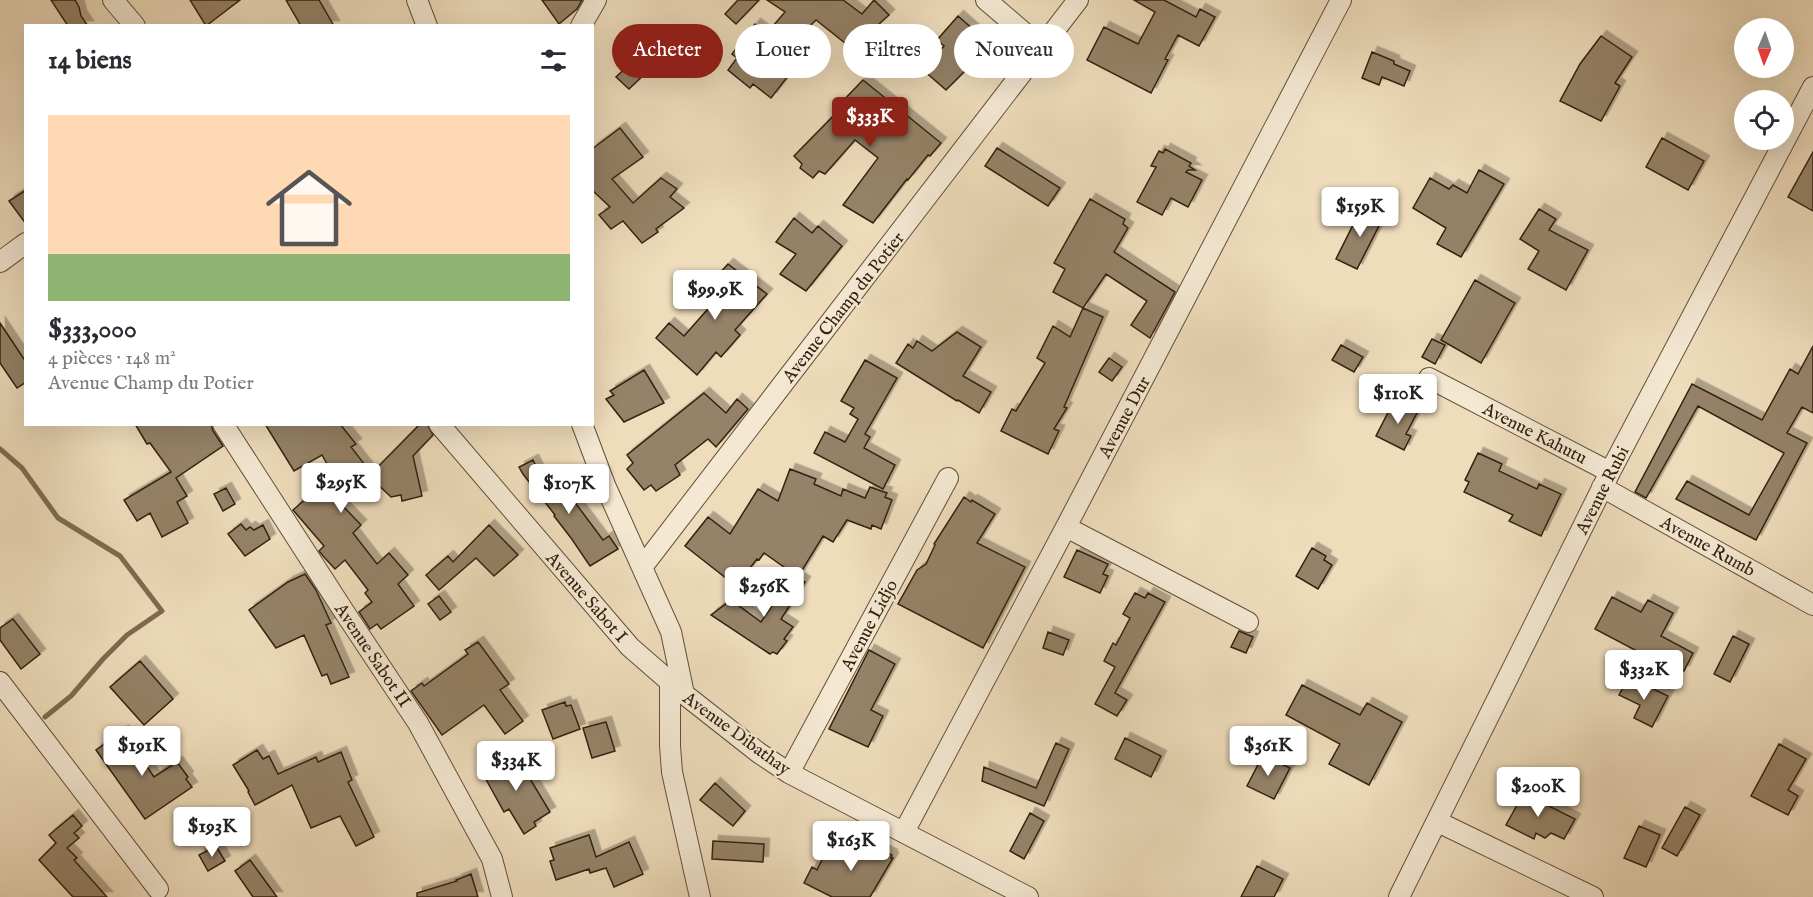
<!DOCTYPE html>
<html lang="fr">
<meta charset="utf-8">
<style>
body{margin:0;font-family:"IM FELL English",serif;background:#f2f2f3;color:#2b2b33;height:100vh;display:flex;flex-direction:column;font-size:22px;white-space:nowrap}
*{box-sizing:border-box;margin:0}
p{font-size:20px;color:#7c7c81}
.icon{flex:none;width:33px;height:33px;fill:none;stroke:currentColor;stroke-width:2;stroke-linecap:round;stroke-linejoin:round}
.map{position:relative;flex:1;overflow:hidden}
.details{position:absolute;left:24px;top:24px;width:570px;height:402px;display:flex;flex-direction:column;background:#fff;border-radius:0px;box-shadow:0 6px 24px #0002}
.details>*{flex:none}
.banner{position:absolute;left:612px;top:24px;width:570px;height:54px;display:flex;gap:12px}
.needle{width:39px;rotate:182deg}
.buttons{position:absolute;left:1734px;top:18px;display:grid;gap:12px}
.buttons a{display:grid;place-items:center;width:60px;height:60px;border-radius:50%;background:#fff;box-shadow:0 6px 24px #0002;font-size:30px}
.price{position:absolute;translate:-50% -51px;padding:0 14px;border-radius:6px;background:#fff;color:#222;font-size:20px;line-height:39px;filter:drop-shadow(0 2px 3px #0008)}
.price::after{content:'';position:absolute;left:50%;top:36px;width:18px;height:14px;margin-left:-9px;background:inherit;clip-path:polygon(0 0,100% 0,50% 100%)}
.price.current{background:#8f2418;color:#fff}
ul{padding:0;list-style:none}
li{display:grid;align-content:center;gap:12px;height:318px;padding:0 24px}
li span{display:grid;place-items:center;height:186px;border-radius:0px;color:#555}
li>.icon{margin-inline-start:auto}
span .icon{width:108px;height:108px;fill:#fffc;stroke-width:1}
li b{font-size:26px}
h2{display:flex;justify-content:space-between;align-items:center;height:72px;padding:0 24px;font-size:26px}
.pill{padding:0 21px;border-radius:27px;background:#fff;box-shadow:0 6px 24px #0002;font-size:21px;line-height:54px}
.pill.current{background:#8f2418;color:#fff}
.map>svg:first-child{display:block}
</style>
<div class="map">
<svg width="1813" height="897" viewBox="0 0 1813 897">
<defs>
<filter id="shadow"><feDropShadow dx="5.5" dy="-5.5" stdDeviation="0" flood-color="#0004"/></filter>
</defs>
<rect width="100%" height="100%" fill="#eedcbb"/>
<filter id="stains"><feTurbulence type="fractalNoise" baseFrequency=".00333" numOctaves="4"/><feColorMatrix values="0 0 0 0 .2 0 0 0 0 .09 0 0 0 0 .02 0 0 0 .5 -.17"/></filter>
<radialGradient id="worn" r=".72"><stop offset=".6" stop-color="#630" stop-opacity="0"/><stop offset="1" stop-color="#630" stop-opacity=".3"/></radialGradient>
<g fill="none" stroke-linecap="round" stroke-linejoin="round">
<!-- stream -->
<path stroke="#7e6b52" stroke-width="5" d="M0,449L22,468L58,518L120,556L162,611L127,635L103,659L71,696L45,717"/>
</g>
<!-- building -->
<path fill="#958268" stroke="#34210e" stroke-width="1.5" filter="url(#shadow)" d="M51,0H75L79,7L81,16L88,26H68Z
M190,0H240L206,26Z
M286,0H319L334,26H301Z
M542,0H582L577,9L559,24Z
M738,0H759L736,24L725,14Z
M767,0H843L862,14L874,0L889,15L867,35L877,44L865,59L816,20L784,51L799,62L771,98L753,84L750,88L728,70L737,58L732,54L755,24L767,33L785,12Z
M1134,0H1164L1196,17L1200,9L1215,17L1199,46L1178,35L1165,59L1168,60L1151,93L1087,60L1104,27L1138,44L1155,12Z
M958,16L974,30L970,35L993,54L976,74L968,68L946,90L922,69L944,46L937,40Z
M1601,36L1632,57L1615,83L1620,86L1601,121L1560,101L1580,64Z
M1372,52L1394,61V64L1410,71L1404,86L1382,77L1379,85L1362,78Z
M640,54L653,66L629,89L616,77Z
M863,80L941,143L930,156L928,155L908,180L907,179L873,223L843,205L878,158L855,140L825,174L819,171L813,178L800,168L802,164L794,156L840,109L837,107Z
M620,128L643,157L612,179L633,203L661,178L677,189L670,197L684,208L656,229L658,232L642,243L623,221L611,229L599,215L610,207L592,190V149Z
M1662,138L1704,161L1688,190L1646,167Z
M997,148L1060,188L1048,206L985,166Z
M1165,149L1191,163L1189,166L1195,170H1188L1186,172L1202,180L1188,207L1171,198L1162,215L1137,202L1156,167L1151,166L1159,151L1163,153Z
M1813,152V211L1788,197Z
M1479,170L1504,184L1461,257L1437,244L1446,228L1413,208L1430,178L1449,189L1453,185L1467,193Z
M26,190V224L9,201Z
M1090,199L1125,219L1123,224L1128,228L1114,252L1175,292L1150,338L1131,325L1147,301L1106,274L1083,308L1053,292L1065,269L1054,263Z
M1362,207L1383,218L1357,269L1336,259Z
M1539,209L1556,219L1549,230L1588,250L1566,290L1528,269L1539,251L1520,239Z
M794,218L812,233L818,226L842,246L806,291L780,274L796,254L776,242Z
M728,264L767,294L735,330L740,335L721,357L716,352L697,375L656,338L669,323L684,336L714,302L702,293Z
M1475,280L1515,303L1481,363L1441,340Z
M1083,308L1103,317L1064,407L1067,408L1054,429L1059,431L1048,454L1001,431L1012,409L1016,411L1045,363L1037,358L1053,326L1070,337Z
M0,323L26,362V382L17,388L0,363Z
M957,332L981,347L963,376L991,392L979,413L958,400L957,401L896,363L908,344L913,348L917,341L932,351Z
M1432,339L1445,345L1435,364L1422,357Z
M1341,345L1363,357L1354,372L1332,360Z
M1813,346V413L1802,407L1787,433L1807,443L1756,540L1676,499L1687,481L1749,515L1784,453L1698,406L1646,498L1635,492L1692,384L1762,420L1790,369L1798,374Z
M1109,358L1122,367L1112,381L1099,372Z
M865,360L897,378L865,434L870,437L864,448L895,465L883,489L814,453L825,432L845,442L858,419L850,414L854,408L841,401Z
M644,370L664,403L624,422L606,399L614,395L610,391Z
M704,393L726,413L737,399L748,409L716,447L708,439L675,465L680,475L656,491L651,485L644,490L627,469L633,463L627,455Z
M1395,399L1418,411L1406,434L1411,436L1404,450L1376,436Z
M135,424H211L213,431L223,446L176,478L187,496L177,502L188,523L162,537L150,513L137,521L124,500L171,472L150,443L147,444Z
M265,424H340L356,444L351,447L369,470L341,492L345,496L339,502L361,525L353,533L377,564L389,553L408,575L398,584L414,606L381,629L377,624L370,629L359,612L372,602L365,593L368,590L345,560L335,569L323,556L319,551L324,546L293,510L310,495L303,484L327,464L322,455L294,471Z
M420,424H427L433,435L413,456L422,496L402,501L401,495L391,497L369,476Z
M1478,453L1502,464L1499,471L1537,489L1539,484L1561,494L1541,536L1509,521L1513,515L1464,492L1469,482L1465,480Z
M533,460L543,480L553,473L603,540L609,536L618,549L590,566L571,538L554,516L555,515L523,474L519,467Z
M790,469L816,479L814,484L841,496L843,489L865,498L870,487L887,493L885,497L892,500L881,529L872,525L871,529L847,520L833,542L823,536L798,577L764,553L759,560L757,559L736,586L685,546L708,517L730,534L758,489L778,501Z
M226,488L235,504L223,511L214,494Z
M964,497L971,502L972,500L995,514L977,543L1025,567L983,648L898,604L917,570L926,564L935,545L934,544Z
M241,524L246,530L250,527L254,530L263,525L270,539L245,556L228,534Z
M489,525L518,555L494,576L476,558L439,590L426,575L448,556L453,562Z
M1312,548L1326,556L1324,560L1332,565L1318,589L1296,576Z
M1077,550L1108,564L1103,574L1108,576L1100,593L1064,577Z
M788,572L805,582L781,619L793,627L784,639L787,641L777,654L773,652L770,654L711,615L731,600L761,622L778,597L774,594Z
M305,574L316,590L331,623L326,625L349,677L331,684L327,674L322,676L304,635L276,648L249,610L288,582Z
M1135,593L1145,598L1148,593L1165,602L1115,693L1127,700L1117,716L1095,704L1115,667L1104,661L1113,643L1116,645L1130,618L1123,614Z
M439,596L451,612L440,620L428,604Z
M1612,597L1641,612L1648,600L1673,613L1661,636L1693,653L1684,671L1669,663L1667,667L1595,629Z
M13,619L40,654L21,669L0,640V628Z
M1239,631L1253,637L1246,653L1231,647Z
M1048,632L1069,640L1063,655L1043,648Z
M1733,636L1749,644L1730,682L1714,674Z
M478,642L509,684L500,690L523,721L505,734L484,705L442,735L411,691L422,683L424,686L468,654L465,650Z
M869,650L895,664L871,710L883,716L868,747L829,729Z
M140,661L173,699L144,725L110,687Z
M1629,677L1668,696L1652,727L1634,718L1640,705L1619,695Z
M1302,685L1360,715L1367,703L1402,722L1369,785L1329,764L1340,744L1286,715Z
M565,702L566,706L571,705L580,729L553,739L542,710Z
M606,722L615,751L592,758L583,728Z
M123,731L154,777L177,762L188,777L186,779L192,787L145,819L96,750Z
M1125,738L1161,756L1151,777L1115,759Z
M1056,743L1069,749L1044,806L982,781L984,767L1036,788Z
M1779,744L1806,759L1788,790L1798,796L1788,815L1751,796Z
M257,750L263,759L269,756L278,774L316,757L318,762L341,752L352,780L348,782L374,837L356,846L340,816L311,828L292,785L255,805L248,792L249,791L233,765Z
M514,752L550,812L534,822L536,826L524,834L509,809L504,812L483,774L498,762Z
M1263,755L1290,768L1274,799L1247,786Z
M715,783L745,811L733,826L700,800Z
M1519,791L1575,819L1564,839L1551,833L1545,838L1536,833L1534,839L1506,825L1517,805L1512,803Z
M1685,807L1700,815L1677,856L1662,848Z
M1030,813L1044,821L1024,859L1010,851Z
M73,815L82,826L74,833L79,838L67,848L77,858L74,860L107,897H73L39,860L56,843L49,835Z
M1639,826L1660,835L1646,867L1624,858Z
M589,835L596,857L629,842L643,874L614,887L606,868L590,873L589,869L556,880L550,861L554,860L550,848Z
M857,837L892,855L891,858H893L870,897H832L804,883L812,867L817,870L827,849L846,859Z
M713,841L764,844L763,862L712,859Z
M216,846L225,861L208,871L199,855Z
M250,860L277,897H253L235,871Z
M1257,866L1283,879L1274,897H1241Z
M471,874L478,897H417V893L457,881L456,880Z"/>
<g fill="none" stroke-linecap="round" stroke-linejoin="round">
<defs>
<path id="minor" d="M113,0L135,26
M417,0L427,26
M986,0L1042,48
M581,26L596,0
M0,262L26,243
M1429,378L1610,472
M223,424L345,613L418,723L492,859L502,897
M439,424L630,647L684,694L759,753L789,773L1028,897
M582,424L605,485L671,632L684,694
M1602,487L1813,605
M1066,527L1248,622
M643,566L1078,0
M0,682L158,889
M670,682V746L672,772L700,897
M789,773L948,478
M1438,822L1593,897
M904,832L1066,527L1341,0
M1399,897L1610,472L1813,87"/>
</defs>
<!-- minor casing -->
<use href="#minor" stroke="#625039" stroke-width="22"/>
<!-- minor -->
<use href="#minor" stroke="#f4e8d3" stroke-width="20"/>
</g>
<g text-anchor="middle" stroke-width="4.5" stroke-linejoin="round" paint-order="stroke">
<!-- street labels -->
<g font-size="18" fill="#34210e" stroke="#f4e8d3">
<text transform="translate(843 307) rotate(-52)" y="6">Avenue Champ du Potier</text>
<text transform="translate(1124 417) rotate(-62)" y="6">Avenue Dur</text>
<text transform="translate(1535 433) rotate(27)" y="6">Avenue Kahutu</text>
<text transform="translate(1602 490) rotate(-63)" y="6">Avenue Rubi</text>
<text transform="translate(1708 546) rotate(29)" y="6">Avenue Rumb</text>
<text transform="translate(587 597) rotate(49)" y="6">Avenue Sabot I</text>
<text transform="translate(869 625) rotate(-62)" y="6">Avenue Lidjo</text>
<text transform="translate(373 655) rotate(56)" y="6">Avenue Sabot II</text>
<text transform="translate(737 733) rotate(36)" y="6">Avenue Dibathay</text>
</g>
</g>
<rect width="100%" height="100%" filter="url(#stains)"/>
<rect width="100%" height="100%" fill="url(#worn)"/>
</svg>
<div class="buttons">
<a><svg class="needle" viewBox="-14 -14 28 28"><path d="M0-13l5 13h-10z" fill="#e53935"/><path d="M0 13l5-13h-10z" fill="#7c7c81"/></svg></a>
<a><svg class="icon" aria-label="locate" viewBox="0 0 24 24"><circle cx="12" cy="12" r="6"/><path d="M12 2v4M12 18v4M2 12h4M18 12h4"/></svg></a>
</div>
<b class="price current" style="left:870px;top:148px">$333K</b>
<b class="price" style="left:1360px;top:238px">$159K</b>
<b class="price" style="left:715px;top:321px">$99.9K</b>
<b class="price" style="left:1398px;top:425px">$110K</b>
<b class="price" style="left:341px;top:514px">$295K</b>
<b class="price" style="left:569px;top:515px">$107K</b>
<b class="price" style="left:764px;top:618px">$256K</b>
<b class="price" style="left:1644px;top:701px">$332K</b>
<b class="price" style="left:142px;top:777px">$191K</b>
<b class="price" style="left:1268px;top:777px">$361K</b>
<b class="price" style="left:516px;top:792px">$334K</b>
<b class="price" style="left:1538px;top:818px">$200K</b>
<b class="price" style="left:212px;top:858px">$193K</b>
<b class="price" style="left:851px;top:872px">$163K</b>
<div class="banner">
<a class="pill current">Acheter</a>
<a class="pill">Louer</a>
<a class="pill">Filtres</a>
<a class="pill">Nouveau</a>
</div>
<section class="details">
<h2>14 biens<svg class="icon" aria-label="filters" viewBox="0 0 24 24"><path d="M4 7h16M4 17h16"/><circle cx="9" cy="7" r="2"/><circle cx="15" cy="17" r="2"/></svg></h2>
<ul>
<li><span style="background:linear-gradient(#ffd9b3 75%,#8fb573 0)"><svg class="icon" aria-label="home" viewBox="0 0 24 24"><path d="M3 11l9-7 9 7M6 9v11h12V9"/></svg></span><div><b>$333,000</b><p>4 pièces · 148 m²</p><p>Avenue Champ du Potier</p></div></li>
</ul>
</section>
</div>
